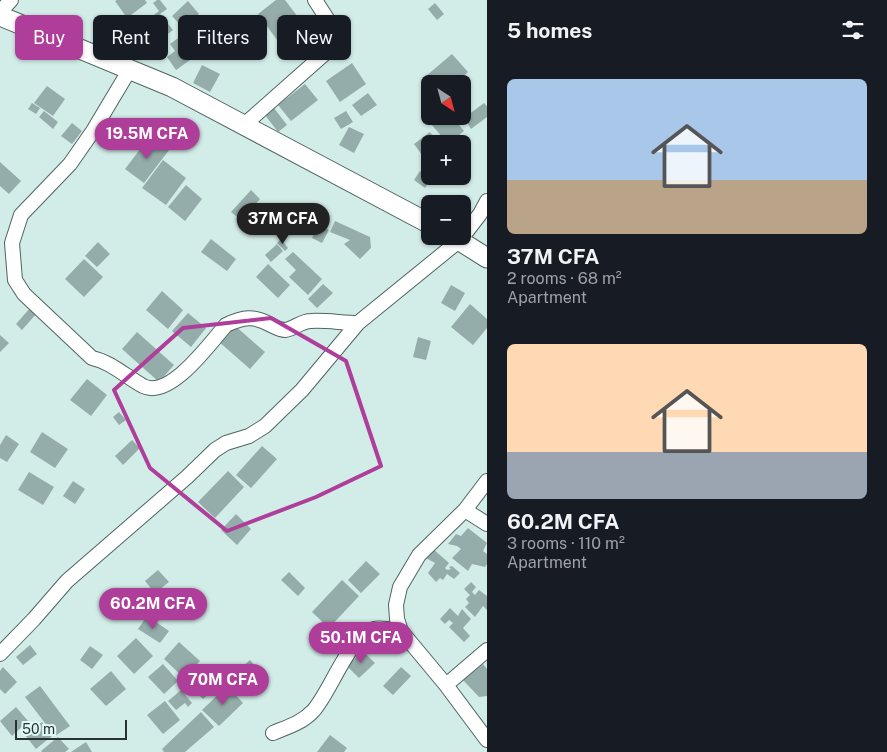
<!DOCTYPE html>
<meta charset="utf-8">
<style>
body{margin:0;font-family:"Public Sans",sans-serif;background:#20242c;color:#f1f3f6;height:100vh;display:flex;flex-direction:column;font-size:19px;white-space:nowrap}
*{box-sizing:border-box;margin:0}
p{font-size:16px;color:#9ea1a6}
.icon{flex:none;width:28px;height:28px;fill:none;stroke:currentColor;stroke-width:2;stroke-linecap:round;stroke-linejoin:round}
.map{position:relative;flex:1;overflow:hidden}
.drawer{display:flex;flex-direction:column;background:#171b24;width:400px}
.drawer>*{flex:none}
.hud{position:absolute;left:15px;top:15px;width:396px;height:45px;display:flex;gap:10px}
.needle{width:32px;rotate:144deg}
.controls{position:absolute;left:421px;top:75px;display:grid;gap:10px}
.controls a{display:grid;place-items:center;width:50px;height:50px;border-radius:8px;background:#171b24;box-shadow:0 1px 4px #0004;font-size:25px}
.scale{position:absolute;left:15px;bottom:12px;width:112px;box-sizing:border-box;padding-left:5px;border:2px solid #283230;border-top:0;font-size:14px;line-height:18px;white-space:nowrap;color:#283230;-webkit-text-stroke:4px #dffaf6;paint-order:stroke}
.price{position:absolute;translate:-50% -42px;padding:0 11px;border-radius:18px;background:#af3e9a;color:#fff;font-size:16px;line-height:32px;filter:drop-shadow(0 1px 2px #0008)}
.price::after{content:'';position:absolute;left:50%;top:30px;width:15px;height:11px;margin-left:-8px;background:inherit;clip-path:polygon(0 0,100% 0,50% 100%)}
.price.current{background:#222;color:#fff}
ul{padding:0;list-style:none}
li{display:grid;align-content:center;gap:10px;height:265px;padding:0 20px}
li span{display:grid;place-items:center;height:155px;border-radius:8px;color:#555}
li>.icon{margin-inline-start:auto}
span .icon{width:90px;height:90px;fill:#fffc;stroke-width:1}
li b{font-size:21px}
h2{display:flex;justify-content:space-between;align-items:center;height:60px;padding:0 20px;font-size:21px}
.tag{padding:0 18px;border-radius:8px;background:#171b24;box-shadow:0 1px 4px #0004;font-size:18px;line-height:45px}
.tag.current{background:#af3e9a;color:#fff}
main{display:flex;flex:1;min-height:0}
.map>svg:first-child{display:block}
</style>
<main>
<div class="map">
<svg width="487" height="752" viewBox="0 0 487 752">
<rect width="100%" height="100%" fill="#d2ece8"/>
<!-- building -->
<path fill="#95adaa" d="M117,0H145L147,3L127,18L115,1Z
M157,0H160L167,9L160,14L173,30L152,46L138,27L159,11L153,3Z
M276,0H285L317,42L300,55L286,52L258,14Z
M188,1L199,14L183,28L172,16Z
M435,3L444,14L437,20L428,9Z
M185,33L200,53L176,70L167,57L175,51L170,44Z
M452,54L468,72L455,84H432L426,76Z
M352,63L366,84L340,102L326,81Z
M202,65L220,74L210,92L193,83Z
M305,84L318,100L291,121L278,105Z
M47,86L65,99L53,116L34,103Z
M368,93L377,105L361,116L352,105Z
M32,103L40,108L36,114L28,109Z
M484,103L487,106V117L471,129L464,118Z
M274,108L287,125L278,132L265,115Z
M44,111L58,122L53,129L39,117Z
M346,111L353,122L341,129L334,118Z
M443,116H452L464,131L448,144L432,125Z
M72,123L82,131L72,144L61,136Z
M349,127L364,134L354,153L339,145Z
M430,132L439,144H430V166L414,144Z
M150,136L169,150L144,183L125,169Z
M163,160L186,178L166,205L142,188Z
M0,162L21,181L9,194L0,186Z
M420,171L431,179L425,188L414,180Z
M186,185L202,199L185,221L168,207Z
M251,190L260,199L241,220L231,212Z
M260,204L273,217L256,234L243,221Z
M335,221L370,237L371,248L360,259L344,244L350,240L330,232Z
M319,225L329,230L322,243L312,238Z
M211,239L236,259L227,271L201,252Z
M281,239L288,248L285,251L277,243Z
M98,242L110,254L97,267L85,256Z
M277,244L283,251L271,262L265,255Z
M293,252L322,279L308,295L289,277L296,270L285,259Z
M84,259L103,277L84,297L65,279Z
M268,264L290,285L278,298L256,277Z
M323,284L333,293L317,308L308,299Z
M451,285L465,293L455,311L441,303Z
M162,291L183,310L168,329L146,310Z
M470,304L487,319V328L473,345L451,327Z
M30,308L37,313L22,330L16,324Z
M188,313L206,328L191,347L172,331Z
M233,324L265,352L250,369L218,341Z
M137,332L174,365L159,382L122,349Z
M0,335L9,343L0,352Z
M418,337L431,341L426,360L413,357Z
M87,379L107,395L91,416L70,400Z
M119,412L126,420L119,425L113,417Z
M42,432L68,449L55,468L30,452Z
M6,435L19,444L7,462L0,458V445Z
M132,440L140,448L123,465L115,456Z
M262,446L277,459L251,488L236,475Z
M228,471L244,487L215,518L198,502Z
M29,472L54,487L43,505L18,490Z
M73,481L85,489L75,504L63,496Z
M236,514L251,529L237,545L221,530Z
M468,528L487,543L483,551L487,554V564L485,567L472,564L468,571L452,558L461,549L457,546L448,544L456,534L461,536Z
M432,548L449,563L445,568L447,570L451,569L449,567L452,566L460,573L454,579L447,574L443,580L440,578L436,582L428,573L435,563L424,557Z
M366,561L380,574L361,593L348,580Z
M158,570L169,582L155,593L145,581Z
M289,572L305,588L298,596L281,580Z
M342,580L359,596L329,628L312,612Z
M471,582L476,587L472,592L475,595L479,590L487,596V610L483,606L475,617L465,607L469,603L466,599L470,595L464,589Z
M450,608L458,616L462,609L471,619L463,628L470,636L464,642L449,627L453,623L449,620L445,624L440,619Z
M147,616L169,631L160,643L138,629Z
M136,638L153,656L134,674L117,656Z
M179,642L200,661L184,678L164,659Z
M30,645L37,654L23,665L16,657Z
M90,646L103,655L92,669L80,660Z
M363,651L375,663L359,678L347,666Z
M250,660L260,672L240,688L231,677Z
M163,664L178,681L164,694L148,677Z
M207,664L223,681L203,699L187,682Z
M483,664L487,669V696L479,697L463,680Z
M3,667L17,682L5,694L0,689V671Z
M401,667L411,676L393,695L383,686Z
M111,671L126,689L106,706L90,689Z
M40,686L70,726L55,736L25,697Z
M227,686L243,703L219,726L202,710Z
M181,690L192,703L188,707L185,703L176,710L168,701Z
M165,701L180,720L163,734L147,715Z
M16,707L28,721L12,736L0,721Z
M201,712L214,727L185,752H164L162,749Z
M42,722L52,736L36,749L25,735Z
M330,735L347,748L344,752H317Z
M58,737L69,749L65,752H42L41,751Z
M86,742L92,752H71Z"/>
<g fill="none" stroke-linecap="round" stroke-linejoin="round">
<defs>
<path id="street" d="M0,12L11,0
M130,69L93,131L70,164L21,215L12,243L15,280L24,294L92,358C111,362 125,376 143,386C170,400 211,342 226,325C243,317 254,315 271,325C275,327 280,330 285,330C294,329 301,321 311,321C326,320 343,323 358,323
M244,125L331,48L336,41L335,31L315,0
M487,481L465,510L419,555L400,587L396,605L397,619L401,631L446,685L487,740
M465,510L487,524
M0,654L34,619L67,581L187,477L215,450L226,443L249,436L265,426L302,390L358,323L460,240L480,214L487,201
M446,685L487,650
M273,733C287,727 302,723 313,711C330,693 350,634 374,629C381,627 393,630 401,631"/>
<path id="secondary" d="M0,16L172,87L430,224
M452,236L487,258"/>
</defs>
<!-- street casing -->
<use href="#street" stroke="#4f6562" stroke-width="16"/>
<!-- secondary casing -->
<use href="#secondary" stroke="#4f6562" stroke-width="21"/>
<!-- street -->
<use href="#street" stroke="#fff" stroke-width="14"/>
<!-- secondary -->
<use href="#secondary" stroke="#fff" stroke-width="19"/>
</g>
<!-- marked area -->
<path fill="none" stroke="#af3e9a" stroke-width="4" stroke-linejoin="round" d="M271,318L346,361L381,466L316,497L227,531L150,468L114,390L183,328Z"/>
</svg>
<div class="controls">
<a><svg class="needle" viewBox="-14 -14 28 28"><path d="M0-13l5 13h-10z" fill="#e53935"/><path d="M0 13l5-13h-10z" fill="#9ea1a6"/></svg></a>
<a>+</a>
<a>−</a>
</div>
<div class="scale">50 m</div>
<b class="price" style="left:147px;top:160px">19.5M CFA</b>
<b class="price current" style="left:283px;top:245px">37M CFA</b>
<b class="price" style="left:153px;top:630px">60.2M CFA</b>
<b class="price" style="left:361px;top:664px">50.1M CFA</b>
<b class="price" style="left:223px;top:706px">70M CFA</b>
<div class="hud">
<a class="tag current">Buy</a>
<a class="tag">Rent</a>
<a class="tag">Filters</a>
<a class="tag">New</a>
</div>
</div>
<section class="drawer">
<h2>5 homes<svg class="icon" aria-label="filters" viewBox="0 0 24 24"><path d="M4 7h16M4 17h16"/><circle cx="9" cy="7" r="2"/><circle cx="15" cy="17" r="2"/></svg></h2>
<ul>
<li><span style="background:linear-gradient(#a9c7e8 65%,#b9a48a 0)"><svg class="icon" aria-label="home" viewBox="0 0 24 24"><path d="M3 11l9-7 9 7M6 9v11h12V9"/></svg></span><div><b>37M CFA</b><p>2 rooms · 68 m²</p><p>Apartment</p></div></li>
<li><span style="background:linear-gradient(#ffd9b3 70%,#9aa5b1 0)"><svg class="icon" aria-label="home" viewBox="0 0 24 24"><path d="M3 11l9-7 9 7M6 9v11h12V9"/></svg></span><div><b>60.2M CFA</b><p>3 rooms · 110 m²</p><p>Apartment</p></div></li>
</ul>
</section>
</main>
